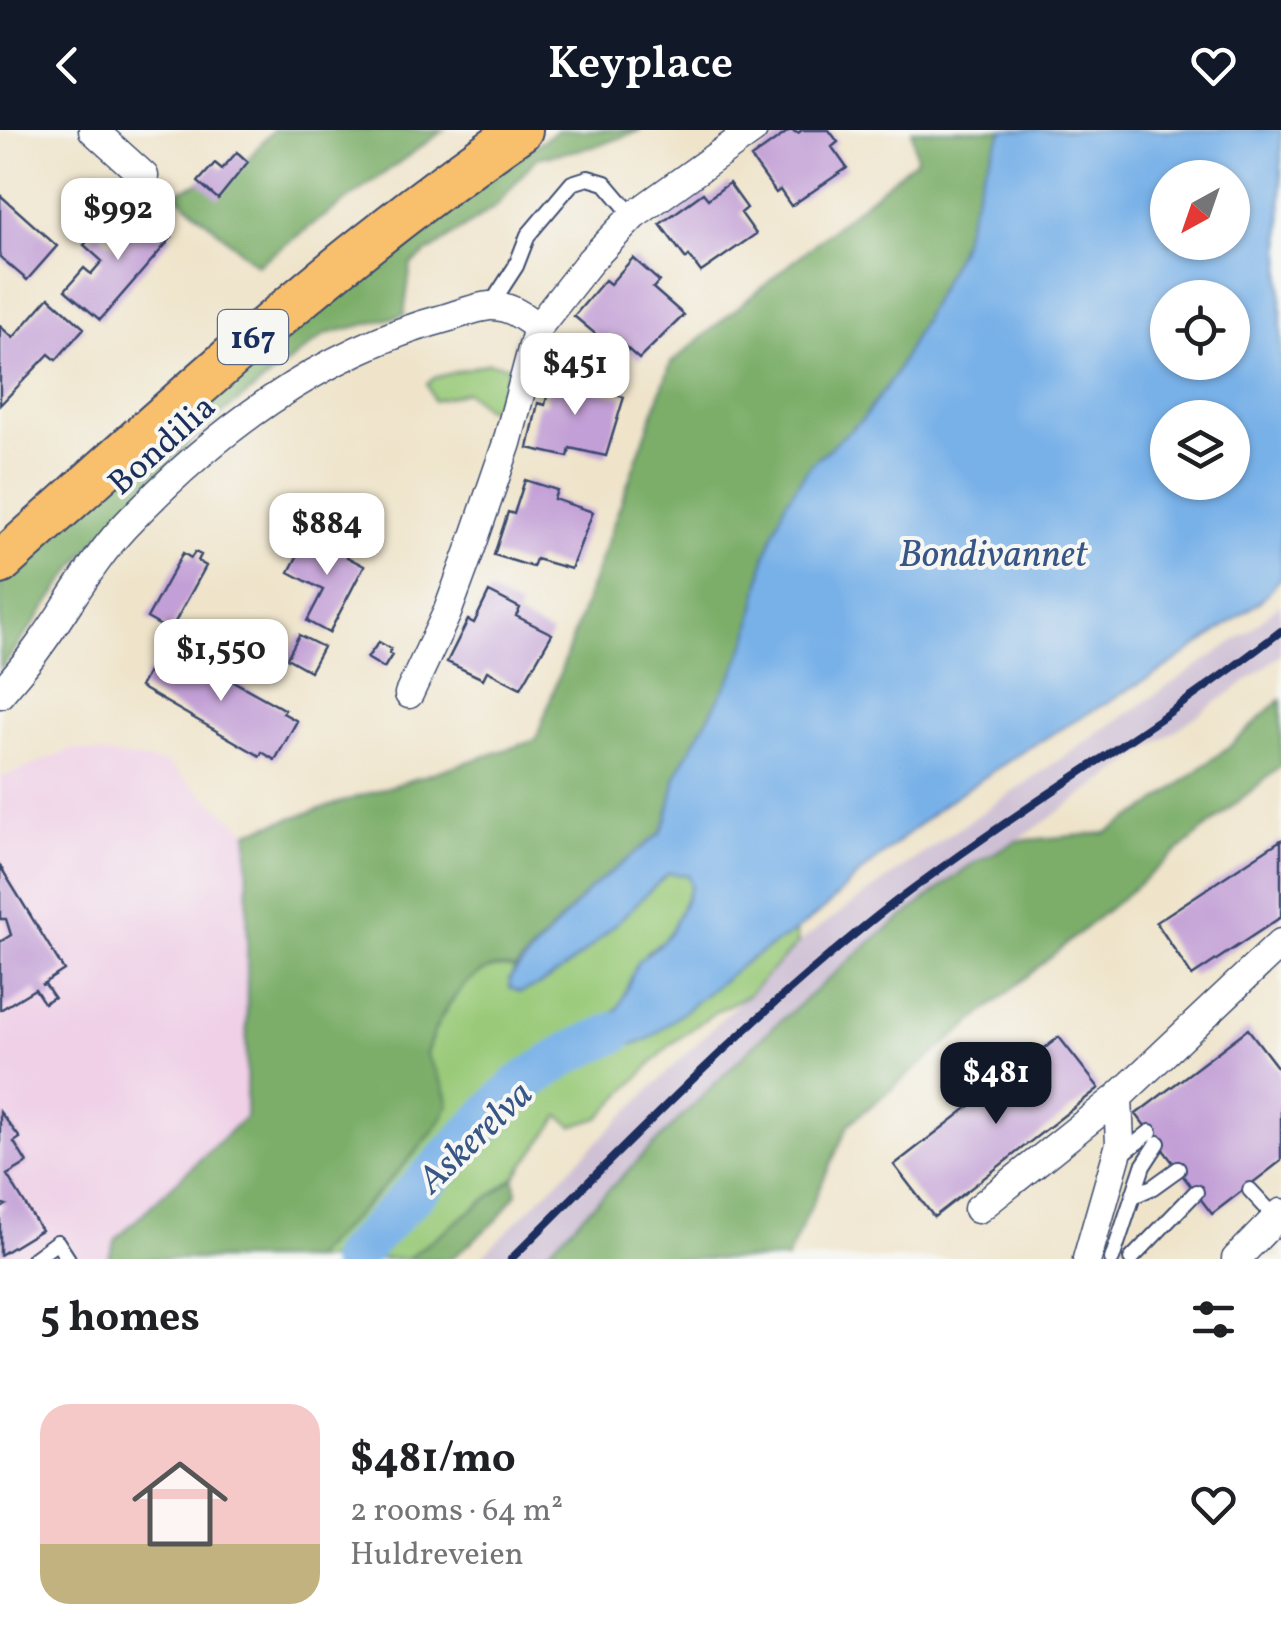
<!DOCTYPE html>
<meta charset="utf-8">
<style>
body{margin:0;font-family:Vollkorn,serif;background:#f6f6f6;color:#202124;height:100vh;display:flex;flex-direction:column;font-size:38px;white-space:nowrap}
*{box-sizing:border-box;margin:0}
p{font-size:32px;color:#757577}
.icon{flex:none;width:55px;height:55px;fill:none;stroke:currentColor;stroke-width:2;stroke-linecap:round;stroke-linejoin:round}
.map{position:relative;height:1129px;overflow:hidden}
.side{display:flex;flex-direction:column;background:#fff;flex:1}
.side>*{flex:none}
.needle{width:65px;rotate:220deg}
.buttons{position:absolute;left:1150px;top:30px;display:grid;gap:20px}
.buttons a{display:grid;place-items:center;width:100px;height:100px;border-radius:50%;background:#fff;box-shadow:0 2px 8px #0004;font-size:50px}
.price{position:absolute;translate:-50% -85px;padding:0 22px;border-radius:20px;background:#fff;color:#222;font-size:32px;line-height:65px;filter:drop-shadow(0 2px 5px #0008)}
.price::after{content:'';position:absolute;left:50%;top:60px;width:30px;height:22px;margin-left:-15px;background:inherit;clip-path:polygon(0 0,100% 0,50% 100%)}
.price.on{background:#111827;color:#fff}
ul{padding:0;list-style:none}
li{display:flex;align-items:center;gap:30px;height:250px;padding:0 40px}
li span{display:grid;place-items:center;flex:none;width:280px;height:200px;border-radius:30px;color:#555}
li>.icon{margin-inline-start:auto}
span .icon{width:120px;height:120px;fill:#fffc;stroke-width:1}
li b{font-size:42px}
h2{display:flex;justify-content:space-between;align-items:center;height:120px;padding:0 40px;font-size:42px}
header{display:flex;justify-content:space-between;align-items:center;height:130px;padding:0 40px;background:#111827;color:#fff;font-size:45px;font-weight:600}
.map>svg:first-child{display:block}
</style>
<header><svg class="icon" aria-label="back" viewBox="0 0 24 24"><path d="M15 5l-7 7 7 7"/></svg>Keyplace<svg class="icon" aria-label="heart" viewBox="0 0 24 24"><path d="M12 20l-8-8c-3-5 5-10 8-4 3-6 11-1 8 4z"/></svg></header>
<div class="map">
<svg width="1281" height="1129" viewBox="0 0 1281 1129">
<rect width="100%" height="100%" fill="#f6f6f2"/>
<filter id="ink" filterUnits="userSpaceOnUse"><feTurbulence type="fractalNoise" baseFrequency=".01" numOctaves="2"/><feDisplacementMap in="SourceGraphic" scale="20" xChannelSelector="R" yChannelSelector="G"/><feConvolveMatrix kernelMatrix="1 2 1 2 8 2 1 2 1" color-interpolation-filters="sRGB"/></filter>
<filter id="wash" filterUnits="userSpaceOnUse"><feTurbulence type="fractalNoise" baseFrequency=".0048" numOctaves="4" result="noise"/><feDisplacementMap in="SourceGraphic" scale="40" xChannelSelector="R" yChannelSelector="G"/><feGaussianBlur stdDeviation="2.25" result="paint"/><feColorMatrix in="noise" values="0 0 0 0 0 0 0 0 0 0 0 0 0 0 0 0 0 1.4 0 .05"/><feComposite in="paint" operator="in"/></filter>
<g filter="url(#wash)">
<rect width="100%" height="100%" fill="#efe4ca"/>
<!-- built -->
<path fill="#efd0e7" d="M73,619L166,633L248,702L246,986L116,1109L108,1129H0V648Z"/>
<!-- industrial -->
<path fill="#cdbed3" d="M1281,473V524L1258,543L1017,711L969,736L873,810L761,908L539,1129H479L798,813L946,707L1249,501Z"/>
<!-- green -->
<path fill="#9aca79" stroke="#5a7c6c" stroke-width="2.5" d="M488,233L508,236L502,275L486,279L466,262L434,271L427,254L434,248Z
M669,743L688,745L691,756L672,799L662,812L647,821L619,877L606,890L619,911L796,801L798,813L748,865L715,882L670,915L599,988L573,996L560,986L514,1048L407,1129H312C335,1105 447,1000 447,975C448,959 433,939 426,924C437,888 470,825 515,839L510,848L629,778Z"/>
<!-- forest -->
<path fill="#7bae69" stroke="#4b6e64" stroke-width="2.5" d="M273,0H444L257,135L174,63L242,36Z
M558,0H641L597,16L536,28L496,76L411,134L404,185L326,204L210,293L147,354L85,423L0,540V450C182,295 361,136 558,0Z
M912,0H1003L983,42L959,120L894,246L863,289L811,334L766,424L749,506L734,542L677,643L667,689L661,703L590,759L515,839C470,825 437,888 426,924C433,938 447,958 448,973C449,997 334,1106 312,1129H108L116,1109L246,986L248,702L536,610L671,233L917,29Z
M1281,569V636L849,994L787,1129H539L761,908L873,810L969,736L1017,711L1106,703L1151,676L1231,615Z
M514,1048L517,1063L496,1091L451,1129H407Z"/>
<!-- water -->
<path fill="#78b1e8" stroke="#4a70a3" stroke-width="2.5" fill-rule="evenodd" d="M1003,0H1281V448L1259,472L1169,536L1025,620L945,673L857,746L826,777L796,801L747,831L652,907C624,921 621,915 606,890L619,877L638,831L662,812L672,799L691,757L688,745L669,743C628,778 571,848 520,862L510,858V848L590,759L661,703L667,689L677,643L734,542L749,506L766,424L785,373L811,334L863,289L894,246L959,120L983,42ZM1168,48H1232V112H1168ZM1168,168H1232V232H1168ZM1168,288H1232V352H1168Z"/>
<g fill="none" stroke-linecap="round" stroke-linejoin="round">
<!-- river -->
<path stroke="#78b1e8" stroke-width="42" d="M350,1129L518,956L570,923L614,903"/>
</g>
<g id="blocks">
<!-- building -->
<path fill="#c29fd6" d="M790,0L798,3L802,0H829L838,12L832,17L847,38L791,76L780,60L776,63L751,28Z
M237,22L248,32L218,69L198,52L215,33L222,39Z
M729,53L747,78L741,83L756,104L701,142L689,126L686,129L660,94L703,63L708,69Z
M0,65L57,116L27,150L0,127Z
M137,76L172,107L100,190L65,160L84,138L91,144L102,131L84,115L97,101L115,117L126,104L119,98Z
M633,128L659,151L653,158L684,185L639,229L612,205L605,212L574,186L605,150L610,154Z
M49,167L84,198L56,230L49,224L0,275V196L13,208Z
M553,241L586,249L584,258L624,267L606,326L570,318L568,327L528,318L538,273L545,275Z
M525,350L557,360L554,369L593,382L571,439L536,429L533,437L494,425L508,382L514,384Z
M308,406L323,414L326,409L350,422L347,427L364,436L329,503L307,491L323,460L289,442Z
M195,422L201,425L198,431L206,436L170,501L147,488L183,423L191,428Z
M489,462L520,478L516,486L552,504L521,558L487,541L483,549L447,532L468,490L474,493Z
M299,505L323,517L310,541L287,528Z
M379,512L391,519L389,523L392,525L384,538L367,528Z
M172,517L285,580L283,583L297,591L275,630L262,622L260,626L140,557L148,542L156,546Z
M1281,710V787L1192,846L1156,792Z
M0,736L64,840L41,855L45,854L54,867L44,873L35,859L0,880V812L11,805L6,789H0Z
M1248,899L1281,942V1031L1212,1084L1136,984Z
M1059,907L1099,958L934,1087L894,1035Z
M0,982L20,1008L14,1012L27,1033L7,1045L41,1100L0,1125V1079L6,1075L0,1073Z"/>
</g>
</g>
<g filter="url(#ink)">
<use href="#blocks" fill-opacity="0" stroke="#3b4a6e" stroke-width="2.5"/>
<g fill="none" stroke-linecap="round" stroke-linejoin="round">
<defs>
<path id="lane" d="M490,176L516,136L528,105L572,53L588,48L605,53L633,86
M1121,1025L1150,1002
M1250,1060L1276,1088
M1133,1066L1153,1057L1178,1039
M34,1129L57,1112L68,1129
M1112,1129L1143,1036L1158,1013
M1131,1129L1196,1062"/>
<path id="street" d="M93,0L144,46
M0,564C13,548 27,533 39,516C68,477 90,434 123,398C210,305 321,221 446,188C460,184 476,177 490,176C510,175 523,187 538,197
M409,564L447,483L472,415L507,313L538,197L590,131L633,86L753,0
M978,1079L1118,967
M1087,1129L1120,1014L1118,967L1281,813
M1236,1129L1281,1083"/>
<path id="primary" d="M0,433C169,282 333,128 521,0"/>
</defs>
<!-- lane casing -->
<use href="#lane" stroke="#3b4a6e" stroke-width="18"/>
<!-- street casing -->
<use href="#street" stroke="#3b4a6e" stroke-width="31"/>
<!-- primary casing -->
<use href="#primary" stroke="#3b4a6e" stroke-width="46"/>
<!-- lane -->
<use href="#lane" stroke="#fff" stroke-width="14"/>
<!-- street -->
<use href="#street" stroke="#fff" stroke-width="28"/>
<!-- primary -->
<use href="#primary" stroke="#f8bf6c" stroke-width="42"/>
<!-- rail -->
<path stroke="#1b2f5e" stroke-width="8" d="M511,1129C635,1006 757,879 895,772C1020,677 1157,598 1281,501"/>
</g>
</g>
<g text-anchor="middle" stroke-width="8" stroke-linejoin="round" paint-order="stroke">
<!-- shield labels -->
<rect fill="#f6f6f2" stroke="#5d6b8a" stroke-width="2.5" x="218" y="180" width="70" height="54" rx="8"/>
<g font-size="32" font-weight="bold" fill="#1b2f5e">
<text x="253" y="218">167</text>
</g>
<!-- street labels -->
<g font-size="35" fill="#1b2f5e" stroke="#f6f6f2">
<text transform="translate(161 314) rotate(-42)" y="12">Bondilia</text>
</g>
<!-- water labels -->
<g font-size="38" font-style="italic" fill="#375687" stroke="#f6f6f2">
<text x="993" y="436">Bondivannet</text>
<text transform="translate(474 1006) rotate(-44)" y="13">Askerelva</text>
</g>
</g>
</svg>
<div class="buttons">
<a><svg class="needle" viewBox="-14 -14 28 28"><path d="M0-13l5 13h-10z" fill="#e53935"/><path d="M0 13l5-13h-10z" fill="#757577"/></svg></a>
<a><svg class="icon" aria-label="locate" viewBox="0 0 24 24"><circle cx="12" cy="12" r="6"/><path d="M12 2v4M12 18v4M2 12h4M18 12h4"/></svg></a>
<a><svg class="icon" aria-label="layers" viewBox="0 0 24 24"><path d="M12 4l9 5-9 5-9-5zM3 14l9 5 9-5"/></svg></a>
</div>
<b class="price" style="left:118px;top:133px">$992</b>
<b class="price" style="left:575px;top:288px">$451</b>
<b class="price" style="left:327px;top:448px">$884</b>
<b class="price" style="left:221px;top:574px">$1,550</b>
<b class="price on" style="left:996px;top:997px">$481</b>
</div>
<section class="side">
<h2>5 homes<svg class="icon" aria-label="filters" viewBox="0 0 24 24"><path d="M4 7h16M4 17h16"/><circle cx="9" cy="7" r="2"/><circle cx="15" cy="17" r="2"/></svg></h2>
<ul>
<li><span style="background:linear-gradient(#f6c9c9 70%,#c2b280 0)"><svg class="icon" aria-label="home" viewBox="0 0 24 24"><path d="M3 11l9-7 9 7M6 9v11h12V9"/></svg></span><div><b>$481/mo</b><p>2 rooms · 64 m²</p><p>Huldreveien</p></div><svg class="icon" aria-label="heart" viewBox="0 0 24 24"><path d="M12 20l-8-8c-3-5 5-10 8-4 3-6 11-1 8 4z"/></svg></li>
</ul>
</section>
